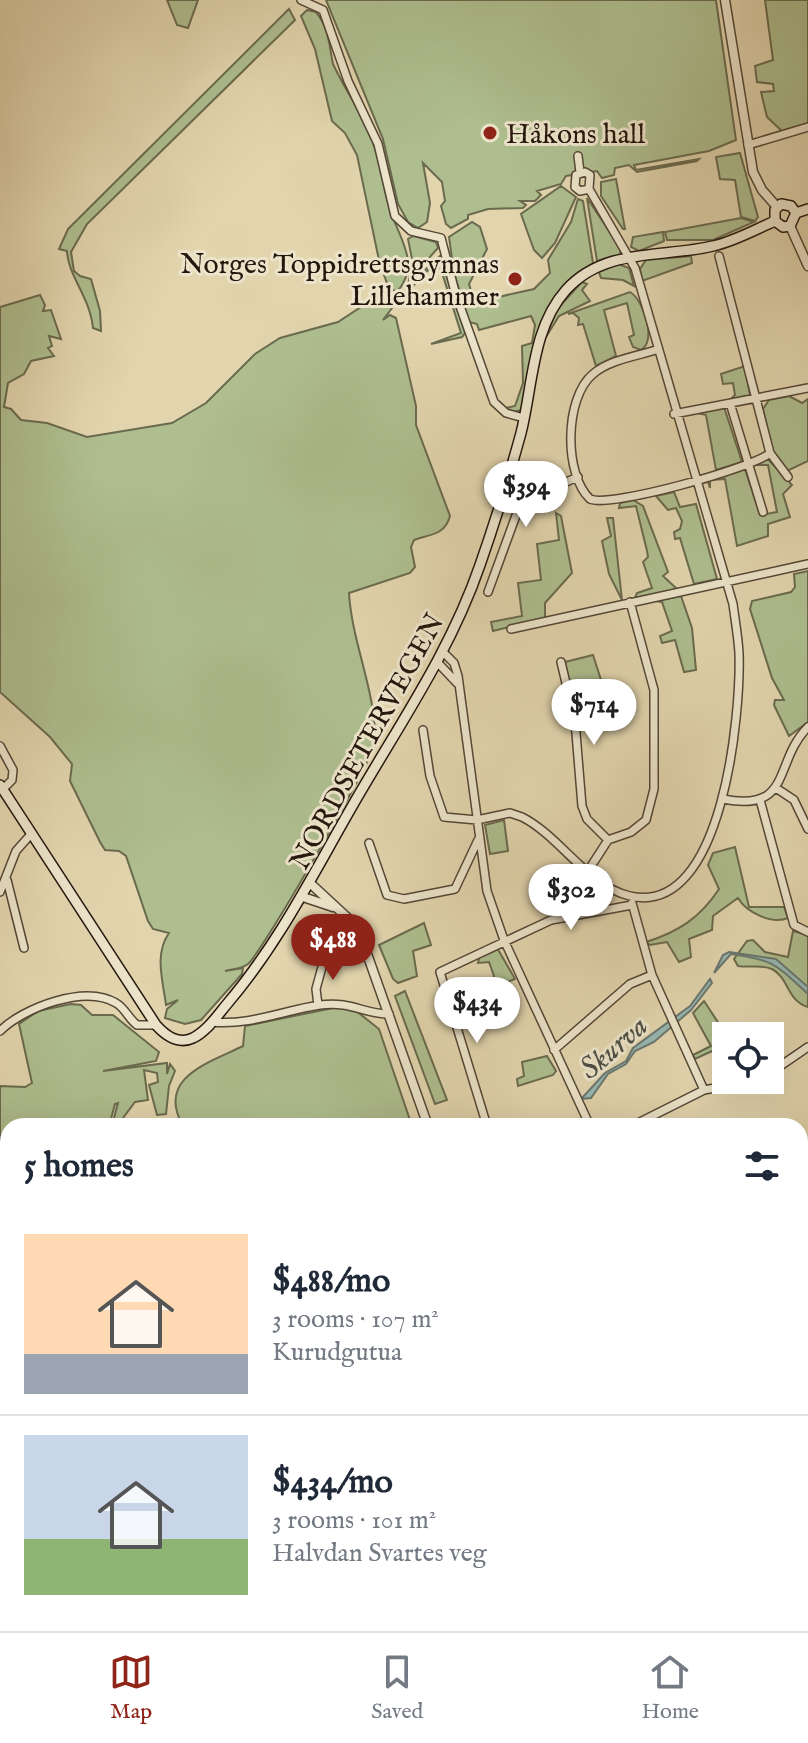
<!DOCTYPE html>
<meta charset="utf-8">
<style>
body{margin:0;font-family:"IM FELL English",serif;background:#f2f2f3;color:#1f2937;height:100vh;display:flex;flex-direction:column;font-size:30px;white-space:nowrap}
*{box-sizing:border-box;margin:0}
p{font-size:26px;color:#747a83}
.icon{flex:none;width:44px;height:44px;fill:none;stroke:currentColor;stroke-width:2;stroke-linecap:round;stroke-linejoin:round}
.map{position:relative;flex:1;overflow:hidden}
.drawer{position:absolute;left:0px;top:1118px;width:808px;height:514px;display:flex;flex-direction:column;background:#fff;border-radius:24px 24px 0 0;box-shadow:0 8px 32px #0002}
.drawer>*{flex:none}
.buttons{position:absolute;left:712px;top:1022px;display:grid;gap:16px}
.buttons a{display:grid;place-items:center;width:72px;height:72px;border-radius:0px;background:#fff;box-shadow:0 8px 32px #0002;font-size:40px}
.price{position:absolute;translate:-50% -68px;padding:0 18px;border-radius:28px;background:#fff;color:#222;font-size:26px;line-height:52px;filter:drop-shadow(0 2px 4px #0008)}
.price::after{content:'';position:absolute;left:50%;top:48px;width:24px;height:18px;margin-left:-12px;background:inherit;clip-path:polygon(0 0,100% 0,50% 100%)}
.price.current{background:#8f2418;color:#fff}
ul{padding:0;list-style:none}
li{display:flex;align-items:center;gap:24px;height:200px;padding:0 24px}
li+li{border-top:2px solid #e0e1e3}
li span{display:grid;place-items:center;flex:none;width:224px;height:160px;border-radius:0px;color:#555}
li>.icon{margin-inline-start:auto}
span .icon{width:96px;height:96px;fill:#fffc;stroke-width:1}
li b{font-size:34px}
h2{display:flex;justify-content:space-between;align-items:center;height:96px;padding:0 24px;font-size:34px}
.tabs{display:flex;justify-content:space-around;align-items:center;height:112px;border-top:2px solid #e0e1e3;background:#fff;font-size:22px;color:#747a83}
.tabs a{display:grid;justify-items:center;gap:4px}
.tabs .current{color:#8f2418}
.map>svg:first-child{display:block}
</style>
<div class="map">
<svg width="808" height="1631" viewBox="0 0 808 1631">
<rect width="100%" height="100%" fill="#e2d5ae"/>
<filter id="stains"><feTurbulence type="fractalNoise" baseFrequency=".0025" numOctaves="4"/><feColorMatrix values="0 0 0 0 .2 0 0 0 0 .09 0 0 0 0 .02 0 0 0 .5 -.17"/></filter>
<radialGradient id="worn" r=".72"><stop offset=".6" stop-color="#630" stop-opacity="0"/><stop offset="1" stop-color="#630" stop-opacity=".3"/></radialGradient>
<!-- green -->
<path fill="#aebe8f" stroke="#6a6a4e" stroke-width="2" d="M167,0H198L188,28L177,25Z
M326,0H716L736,140L709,151L634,165L636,170L699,159L697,161L637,172L629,165L615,168L614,175L602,178L597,171L566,176L561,184L537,191L541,195L535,201H520L526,205L523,208L488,209L468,215V219L451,228L446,224L441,206L445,201L442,182L423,163L430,203L427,222L418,228L408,222L398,204L383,139Z
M765,0H808V126L785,134L767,117L761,92L774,91L773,84L757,82L755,66L773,60Z
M289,9L295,20L87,224L71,252L74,271L80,276L91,279L100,311L101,331L93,328C90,297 68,276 67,251L59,249L68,229Z
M307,10L316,12C329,28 329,45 333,64C345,90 364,116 374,146C382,167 383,191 391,212C400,240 421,264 397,292L389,288L380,265L357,155L345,133L332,121L315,49L301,16Z
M740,153L758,217L755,221L741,217L735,180L720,179L716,157Z
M616,179L625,229H623L601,196V182Z
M561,186L576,197L555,243L542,258L534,250L521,214Z
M587,198L621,249L620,255L597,261Z
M578,199L583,201L593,263L559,293L522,410L512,412L506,408L515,406L523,383L522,346L532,343L535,325L531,316L479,330L477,324L469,322L454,273L449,237L472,222L480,227L487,249L469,284L473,297L483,296L485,300L534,289L550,273L548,260L571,222Z
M741,218L754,222L713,240H667L665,232Z
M663,232L664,241L639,251L631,247L633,237Z
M413,236L436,242L438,248L409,280L412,259L408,239Z
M440,256L465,333L462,337L431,344L461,333L438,260L410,289L411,283Z
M691,256L692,263L642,281L640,269L646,260Z
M618,264L629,268L634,286L623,280L601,278L599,272Z
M582,282L587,284L582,290L590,301L559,316L546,337L557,309Z
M383,286L395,296L392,308L383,320L390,315L396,318L416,406V425L450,516C445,535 431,534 414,540L411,547L415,567L410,573L349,593C352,644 376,690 375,742C374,758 263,951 248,964C242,969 232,969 225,971L243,968L242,974L201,1020L185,1024L165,1018L167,1009L178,1000L166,1005C163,981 154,954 169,933L153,929L148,921L126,856L119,851L105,850L100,842L70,781L72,764L50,737L0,692V307L40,295L45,305L43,311L51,310L61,339L49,336L52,346L48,348L54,356L31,361L24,374L8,383L4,407L11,409L21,420L47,423L87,437L172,423L206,403L255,354L280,338L338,322L382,293Z
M630,292C644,300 657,342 641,350L633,347L629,337L634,335L627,303L604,310L616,356L596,366L583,324L578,325L579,318L573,313L568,314Z
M745,366L750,395L731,399L735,395L733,383L723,384L721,374Z
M789,396L802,403L808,399V461L787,471L772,450L763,409L769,400Z
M724,407L742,462L716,470L706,415L693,412Z
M768,459L792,485L783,494L790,517L768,524V536L737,546L725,479L710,480V488L708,482L701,483L702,480L745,469L760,515L777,512L768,465H752Z
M674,492L680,507L696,504L717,579L694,584L680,538L675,539L674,532L680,529L682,521L676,508L668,510L656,496Z
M633,500L643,506L668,572L663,576L677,589L635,598L637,593L652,588L643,562L648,557L647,551L636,506L619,508L620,503Z
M556,513L561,516L572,573L545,603V618L493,631L491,622L522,616L518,583L541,580L537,544L559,540Z
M607,518H613L622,600L609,574L602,541L611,536Z
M808,571V722L789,736L774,705L775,700H784L772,678L750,609L752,601L791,592L795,587L794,574Z
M681,596L692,628L696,670L684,672L675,640L662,643L660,636L672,631L662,602L655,601Z
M593,655L602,683L571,690L565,662Z
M504,820L508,851L490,854L485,825Z
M735,847L749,907H784L788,918C772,925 746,912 738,898L713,916L712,930L689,939L691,957L679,962L667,942L650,945L646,942C678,932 700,918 719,889L708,865L713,853Z
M424,923L431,945L413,951L417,976L398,983L393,979L379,945Z
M793,931L808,935V1007C787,1001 789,978 772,969C761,964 750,968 738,966L734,959L747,941L753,940L765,952L788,957Z
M496,946L515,979L492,988L494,976L489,962L478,963L480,954Z
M405,991L447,1100L435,1104L395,996Z
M704,1001L727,1036L726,1058L718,1061L712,1051L695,1059L693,1055L711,1046L693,1013Z
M71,1004L81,1005L92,1015H113L159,1052L156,1061L103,1071L167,1063V1074L170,1064L175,1071L169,1086L166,1114L157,1115L149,1085L158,1082L157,1073L144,1070L148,1100L135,1102L117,1126L113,1122L118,1103L115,1104L109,1126H8V1189L0,1186V1086L25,1087L32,1083L19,1024L38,1011Z
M338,1007L355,1010L379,1029L412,1126H183C155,1077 211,1062 243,1046L245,1026Z
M547,1056L556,1071L553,1075L518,1086L517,1079L524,1076L522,1062Z
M808,1160V1243L800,1224V1164Z
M8,1318V1624H109L112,1631H0V1329Z
M326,1624H483L486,1631H328Z
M646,1624H774L781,1631H648Z"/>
<!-- water -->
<path fill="#96b8b2" stroke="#697770" stroke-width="2" d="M729,952L776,959L808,987V994C776,965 775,960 731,954L714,973L723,955Z
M710,979L712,983L691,1010L654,1042L635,1051L626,1064L608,1074L591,1098L581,1099L605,1073L626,1061L633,1048L690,1006Z"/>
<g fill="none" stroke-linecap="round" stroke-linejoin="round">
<!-- stream -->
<path stroke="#697770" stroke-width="2" d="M0,1195L8,1198"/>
<defs>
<path id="minor" d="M301,0L323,10L348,81L378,144L395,216L411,231L441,238L455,292L494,402L506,413L524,418
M748,145L808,127
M578,156L580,172
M719,256L770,453L788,477
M656,350C637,356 609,360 593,374C564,398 564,475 590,499C610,508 753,468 770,453
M730,403L763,512
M674,414L808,388
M488,592L518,510L540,493L578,477
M511,629L808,564
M444,653L454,663L458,676L487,891L504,940L590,1126
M561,662L575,721L582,806L587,819L608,840
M439,664L457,683
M423,730L430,776L444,817L477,820L510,813L522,817C561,837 587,886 630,896C724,918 741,710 739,653C738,636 735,620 733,604L635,268L589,189L590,175L585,172L576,175L575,187L580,191L589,189
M0,746L13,770L12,780L3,789
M776,788L794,800L808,829
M723,799C793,813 773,762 808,727
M760,800L794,925L808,932
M369,843L387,895L404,899L455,889L478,840
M588,871L608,840L631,832L646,820L654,789V690L630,602
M7,880L24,948
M0,892L16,851L32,833
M632,903L652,975L704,1090
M318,1005L316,989L325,956
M212,1022C249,1026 285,1010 320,1005C352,1001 363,1014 389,1014
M0,1031C23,1008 85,984 116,1003C125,1008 129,1019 137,1025H156
M554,1050L630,984L652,975
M770,1073L808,1047
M487,1126L440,972L551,920L632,905
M632,1126L704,1090L760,1080
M800,1378L808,1383
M800,1392L808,1410
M800,1511L808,1538
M198,1624L201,1631
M487,1624L490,1631
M521,1624L522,1631
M291,1631V1624"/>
<path id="tertiary" d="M725,0L753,172L762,190L777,207
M790,226L808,266
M311,884L351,921L360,934L428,1126
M303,897L333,907
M558,1624V1631"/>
<path id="secondary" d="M796,213L808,209
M775,221V210L781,204L791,206L796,213
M775,221L783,227L790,226L796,213
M0,785L156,1025C166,1036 178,1045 193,1038C207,1031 217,1016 227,1004C278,944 311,878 350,810C396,729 449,655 480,565C495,522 509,477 521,433C533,385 532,328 566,290C605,247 663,258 713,246C735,241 754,230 775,221"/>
</defs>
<!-- minor casing -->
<use href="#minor" stroke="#544636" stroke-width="10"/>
<!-- tertiary casing -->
<use href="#tertiary" stroke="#544636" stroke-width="11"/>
<!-- secondary casing -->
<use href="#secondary" stroke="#25160e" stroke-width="12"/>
<!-- minor -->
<use href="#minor" stroke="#ece4ca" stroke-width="7"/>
<!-- tertiary -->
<use href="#tertiary" stroke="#ece4ca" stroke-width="8"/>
<!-- secondary -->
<use href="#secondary" stroke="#ece4ca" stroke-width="9"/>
</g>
<!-- markers -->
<g fill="#8f2418" stroke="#ece4ca" stroke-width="3">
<circle cx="490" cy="133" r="8"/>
<circle cx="515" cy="279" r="8"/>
</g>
<g text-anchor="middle" stroke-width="6" stroke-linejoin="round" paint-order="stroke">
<!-- poi labels -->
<g font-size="28" fill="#25160e" stroke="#ece4ca" text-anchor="start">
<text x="506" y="143">Håkons hall</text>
<text x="499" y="273" text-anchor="end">Norges Toppidrettsgymnas<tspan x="499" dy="32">Lillehammer</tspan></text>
</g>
<!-- street labels -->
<g font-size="28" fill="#25160e" stroke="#ece4ca">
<text transform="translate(366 741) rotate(-61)" y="10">NORDSETERVEGEN</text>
</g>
<!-- water labels -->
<g font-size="30" font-style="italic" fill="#4d4f47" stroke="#ece4ca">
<text transform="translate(613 1047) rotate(-41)" y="10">Skurva</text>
</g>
</g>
<rect width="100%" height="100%" filter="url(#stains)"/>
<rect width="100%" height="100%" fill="url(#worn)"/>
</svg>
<div class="buttons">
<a><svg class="icon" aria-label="locate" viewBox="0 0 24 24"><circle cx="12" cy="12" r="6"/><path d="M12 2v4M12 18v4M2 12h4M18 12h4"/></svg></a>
</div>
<b class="price" style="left:526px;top:529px">$394</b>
<b class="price" style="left:594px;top:747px">$714</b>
<b class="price" style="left:571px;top:932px">$302</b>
<b class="price current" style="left:333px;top:982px">$488</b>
<b class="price" style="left:477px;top:1045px">$434</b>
<section class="drawer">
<h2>5 homes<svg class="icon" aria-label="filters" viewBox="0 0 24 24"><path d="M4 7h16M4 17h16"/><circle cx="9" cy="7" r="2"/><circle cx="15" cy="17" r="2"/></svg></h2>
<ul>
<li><span style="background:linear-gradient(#ffd9b3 75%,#9aa5b1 0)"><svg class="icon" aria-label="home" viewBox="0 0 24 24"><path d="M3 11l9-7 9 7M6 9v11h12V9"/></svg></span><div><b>$488/mo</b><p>3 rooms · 107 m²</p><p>Kurudgutua</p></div></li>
<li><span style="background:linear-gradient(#c9d6e8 65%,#8fb573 0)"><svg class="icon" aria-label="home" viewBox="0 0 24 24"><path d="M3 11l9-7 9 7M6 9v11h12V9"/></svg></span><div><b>$434/mo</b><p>3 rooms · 101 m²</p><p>Halvdan Svartes veg</p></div></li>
</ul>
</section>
</div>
<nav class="tabs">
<a class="current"><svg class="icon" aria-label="map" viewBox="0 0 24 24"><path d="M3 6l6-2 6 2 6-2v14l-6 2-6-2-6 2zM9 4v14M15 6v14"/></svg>Map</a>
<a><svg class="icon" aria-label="saved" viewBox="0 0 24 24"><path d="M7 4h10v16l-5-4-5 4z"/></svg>Saved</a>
<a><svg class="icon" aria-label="home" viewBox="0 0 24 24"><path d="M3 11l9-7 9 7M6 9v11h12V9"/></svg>Home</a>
</nav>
